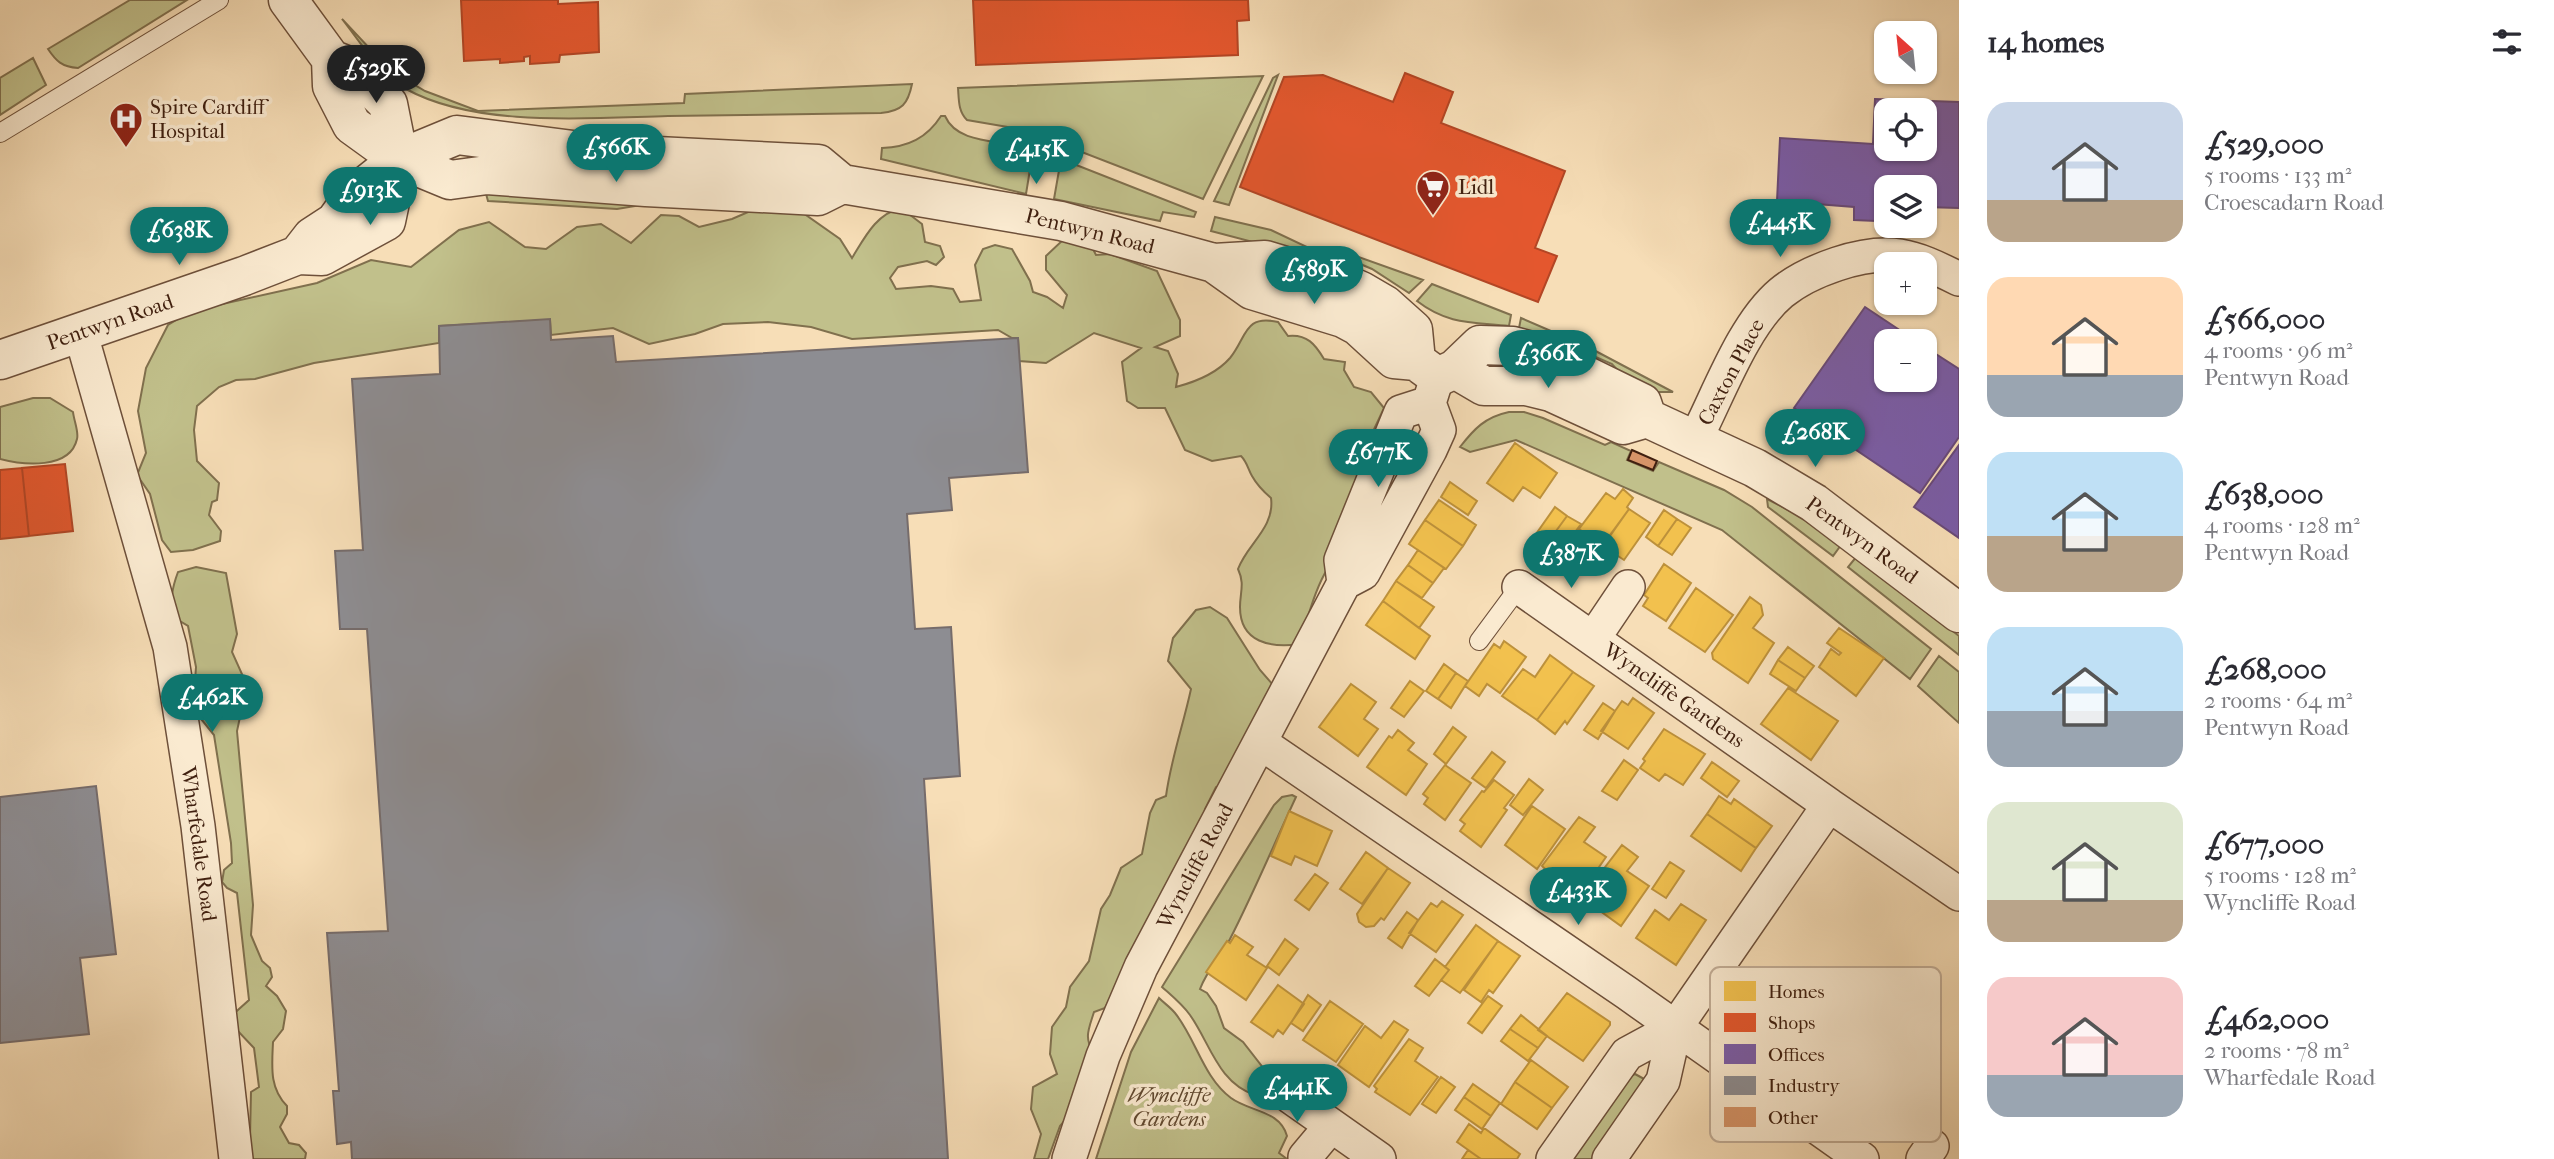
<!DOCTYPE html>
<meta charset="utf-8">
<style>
body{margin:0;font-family:"IM FELL French Canon",serif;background:#f2f2f3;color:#2b2b33;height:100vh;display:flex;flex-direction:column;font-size:26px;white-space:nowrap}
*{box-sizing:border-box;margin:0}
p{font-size:23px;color:#7c7c81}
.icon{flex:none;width:38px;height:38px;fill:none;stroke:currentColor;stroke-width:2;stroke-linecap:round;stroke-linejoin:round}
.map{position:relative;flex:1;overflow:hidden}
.side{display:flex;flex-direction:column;background:#fff;width:595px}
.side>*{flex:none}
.needle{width:46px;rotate:333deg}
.fabs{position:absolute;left:1874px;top:21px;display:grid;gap:14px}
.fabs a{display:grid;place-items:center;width:63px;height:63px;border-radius:14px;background:#fff;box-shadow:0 2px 5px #0004;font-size:35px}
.price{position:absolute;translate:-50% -60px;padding:0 16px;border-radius:24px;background:#0f766e;color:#fff;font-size:23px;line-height:46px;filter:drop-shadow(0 2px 4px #0008)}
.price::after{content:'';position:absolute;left:50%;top:42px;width:21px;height:16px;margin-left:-10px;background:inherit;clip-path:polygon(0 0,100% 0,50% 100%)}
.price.active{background:#222;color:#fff}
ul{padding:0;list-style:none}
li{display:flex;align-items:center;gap:21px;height:175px;padding:0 28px}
li span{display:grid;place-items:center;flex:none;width:196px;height:140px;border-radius:21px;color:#555}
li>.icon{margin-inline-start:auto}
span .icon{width:84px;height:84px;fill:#fffc;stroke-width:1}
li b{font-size:30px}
h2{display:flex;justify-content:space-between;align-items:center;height:84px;padding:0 28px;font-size:30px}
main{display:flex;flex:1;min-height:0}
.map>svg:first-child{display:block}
</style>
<main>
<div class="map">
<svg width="1959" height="1159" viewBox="0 0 1959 1159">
<rect width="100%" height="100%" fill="#f7deb7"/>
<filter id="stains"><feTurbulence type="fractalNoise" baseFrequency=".00286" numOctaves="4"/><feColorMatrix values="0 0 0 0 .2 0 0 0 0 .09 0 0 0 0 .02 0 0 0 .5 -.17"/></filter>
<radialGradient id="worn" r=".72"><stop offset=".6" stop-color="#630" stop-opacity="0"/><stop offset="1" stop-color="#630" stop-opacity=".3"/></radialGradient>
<!-- green -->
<path fill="#c1c08b" stroke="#80704e" stroke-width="2" d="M130,0H187L78,68C62,67 56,61 48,49Z
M342,19L372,51L405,79L425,91L478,111L684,103L685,94L912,84C908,104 902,111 881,113C810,114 739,115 668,116C589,118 477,128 406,89C379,73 361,43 342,19Z
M33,58L46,85L0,115V78Z
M1278,75L1229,205L1214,201L1273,78Z
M1263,76L1203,199L1025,130L967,120C958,111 959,100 958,88Z
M941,116H945C958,146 1004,139 1030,149L1033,151L1026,194L881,159L882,148C908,147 927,138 941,116Z
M1061,159L1196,212L1194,217L1163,212L1160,221L1054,199Z
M485,190L641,205L617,209L488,201Z
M771,202L793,206L840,239L852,258C865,237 876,214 901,208L922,224L925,242L940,246L944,257L936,265L927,261L898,267L890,278L896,289L931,286L953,289L960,302L981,300L975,265L983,249L995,245L1012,249L1030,281L1033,292L1047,297L1063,308L1067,295L1046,270V256L1065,238L1091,245L1096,255L1110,254L1157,271L1180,320V336L1155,347L1168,351L1178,374L1176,387C1195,382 1217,373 1230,358C1247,337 1244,314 1278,322L1288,336C1307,334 1315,344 1324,359L1345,362L1344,370L1354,387L1371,392L1384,408L1370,438L1358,456C1379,514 1349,526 1325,573C1313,595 1307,621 1300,644C1271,648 1240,643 1240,607C1240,592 1245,584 1238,569C1247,544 1275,528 1271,498C1264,492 1257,485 1252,476C1248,469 1247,462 1241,456L1212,461L1185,450L1165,408H1138L1127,401L1122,362L1141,348L1094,333L1046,363L1019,361L1018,338H1012L998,330L852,339L811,327L768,322L723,324L695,334L649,344L613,328L551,335L550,320L439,326V343L314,363L255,379L236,380L219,387L197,406L194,430L197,461L219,483L217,500L212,502L209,515L221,531L220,541L193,550L171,552L162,540L150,494L137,475L146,453L138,411L146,368L168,325L191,311L317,283L371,260L411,267L459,230L489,222L525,247L546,249L577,227L601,224L631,243L661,215L679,216L699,227L732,219Z
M1215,217L1271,230L1307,247L1311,252L1310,257L1211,231Z
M1339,250L1423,280L1409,293L1372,269L1339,255Z
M1432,284L1511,315L1509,326C1473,322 1448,325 1417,301Z
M1521,318L1588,347L1673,392H1653L1621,374L1612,364L1550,337L1519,328Z
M33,398H50L73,412C74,421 79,432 77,439C70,470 23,465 0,459V407Z
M1509,412H1524L1543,418L1605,445L1611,442L1631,451L1627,460L1653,471L1659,462L1724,490L1752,507L1931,649L1910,679L1722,530L1516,440L1470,452L1460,447C1474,429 1485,417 1509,412Z
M1767,499L1796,514L1841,545L1833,556L1768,507Z
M1857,556L1959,636V655L1848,567Z
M196,567L226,573L237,634L232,652L246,683L250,699L240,717L237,731L253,905L251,935L262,961L270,968L272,977L266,986L277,996L286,1011L283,1029L273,1042C272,1066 269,1088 287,1106V1114L280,1127L289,1143L299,1145L306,1153L305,1159H249L245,1146L250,1137L251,1092L259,1087L254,1048L234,1027L229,1018L249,1000L237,893L227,888L222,882L224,870L232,863L231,843L214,735L193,709L196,667L188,626L173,617C170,600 172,588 178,572Z
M1210,607L1227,618L1260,670L1273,685L1231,783L1216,787L1205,809L1202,830L1105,1008L1094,1012C1088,1031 1084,1037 1094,1055L1084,1083L1073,1093L1077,1106L1060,1126L1048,1159H1034L1041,1134L1031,1109L1033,1087L1057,1074L1050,1054L1052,1027L1066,1007L1070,987L1089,961L1101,909L1110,895L1121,868L1142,854L1150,813L1156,800L1166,796C1171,759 1183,726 1191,689L1168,661L1173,638L1196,610Z
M1939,656L1959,672V723L1918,686Z
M1292,795L1296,797C1274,844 1254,892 1230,939C1221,956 1207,970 1200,989L1207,993L1216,1006L1224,1028L1243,1042L1264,1069L1255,1095C1218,1083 1210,1043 1190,1015C1182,1004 1172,996 1162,987L1274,805L1282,797Z
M1159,998C1164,1003 1170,1007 1175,1013C1196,1039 1203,1077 1231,1098C1250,1112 1280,1110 1287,1136L1279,1153L1287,1159H1096L1131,1052Z
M1635,1074L1646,1080L1599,1159H1569L1629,1077Z"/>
<!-- homes -->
<path fill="#f2c14e" stroke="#bd913b" stroke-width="2" d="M1515,443L1557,473L1540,498L1523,487L1513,501L1487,483Z
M1450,482L1477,501L1468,515L1441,497Z
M1623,489L1633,498L1627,507L1629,509L1591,561L1572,547L1583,532L1579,529L1606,493L1615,499Z
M1439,500L1476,525L1463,546L1425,520Z
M1555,507L1567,516L1548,542L1536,534Z
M1629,509L1650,523L1624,560L1603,546Z
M1664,510L1677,519L1658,546L1646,537Z
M1567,516L1581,524L1561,551L1548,542Z
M1677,519L1691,528L1672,555L1658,546Z
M1425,520L1463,546L1446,569L1409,544Z
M1418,550L1444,568L1433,583L1408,565Z
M1664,564L1691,583L1666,621L1643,606L1648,598L1644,595Z
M1408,565L1433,583L1422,598L1396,581Z
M1396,581L1434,607L1419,628L1383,601Z
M1696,588L1733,615L1705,652L1669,628Z
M1750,597L1761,605L1763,615L1753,628L1774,643L1748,683L1713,659L1712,653Z
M1383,601L1430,636L1415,659L1366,625Z
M1839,628L1884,658L1856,696L1819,667L1831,649L1839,655L1841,653L1827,643Z
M1504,641L1526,657L1500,693L1487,684L1479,696L1465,686L1494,644L1500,648Z
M1788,647L1814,666L1805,678L1778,660Z
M1550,655L1573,672L1537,720L1502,696L1523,669L1535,677Z
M1778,660L1805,678L1796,691L1770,674Z
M1444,664L1456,673L1438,699L1426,691Z
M1573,672L1594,686L1567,724L1565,721L1555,734L1537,720Z
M1456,673L1468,681L1451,708L1438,699Z
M1410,681L1424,691L1404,717L1391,708Z
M1351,684L1376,702L1364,719L1378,729L1358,756L1319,727Z
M1788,688L1838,721L1811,760L1761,724Z
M1633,698L1654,713L1628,749L1601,731L1622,701L1628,705Z
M1603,703L1615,711L1598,739L1584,730Z
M1453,727L1466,737L1446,764L1434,754Z
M1664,729L1705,754L1683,785L1665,774L1659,781L1640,768L1645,761L1643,759Z
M1398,730L1414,743L1408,750L1427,764L1406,795L1367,767L1389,736L1392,738Z
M1492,752L1505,762L1486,788L1472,778Z
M1624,760L1638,770L1617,800L1602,791Z
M1712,762L1739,781L1727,797L1701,778Z
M1445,765L1471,783L1445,820L1424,804L1428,798L1423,794Z
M1529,779L1543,790L1523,815L1510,805Z
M1494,780L1514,795L1504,808L1507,810L1481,847L1460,831L1465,824L1460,820L1482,791L1484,792Z
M1719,796L1731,804L1734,799L1772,826L1756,848L1707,814Z
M1532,806L1565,829L1537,869L1505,845Z
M1289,811L1332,831L1317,866L1295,856L1291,865L1271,856Z
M1707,814L1756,848L1741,871L1691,836Z
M1579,817L1595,827L1584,842L1606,857L1578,897L1543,872L1545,869L1542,866Z
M1622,845L1638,857L1627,871L1649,886L1621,926L1585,900L1583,896Z
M1366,852L1388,868L1362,904L1340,889Z
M1670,862L1684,871L1666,898L1652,889Z
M1388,868L1410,883L1384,920L1381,918L1374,926L1366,927L1359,922L1357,914Z
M1315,874L1328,883L1309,910L1295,900Z
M1442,901L1463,915L1436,952L1409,933L1431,903L1437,907Z
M1681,904L1706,920L1676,965L1636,938L1655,910L1669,920Z
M1407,912L1418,920L1402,948L1388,938Z
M1476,925L1498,941L1460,993L1441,980L1449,970L1445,967Z
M1235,935L1253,947L1247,955L1267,968L1246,1000L1206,972L1227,941L1230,943Z
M1285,939L1298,949L1279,975L1267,966Z
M1498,941L1520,956L1493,993L1489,990L1481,1002L1464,990Z
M1435,959L1449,970L1429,996L1415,986Z
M1278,985L1304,1004L1283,1034L1278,1030L1273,1037L1251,1022Z
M1567,993L1610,1022V1025L1583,1061L1538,1030Z
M1308,995L1321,1005L1303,1031L1291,1023Z
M1488,996L1502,1006L1482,1033L1468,1023Z
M1330,1001L1363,1024L1336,1062L1303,1040Z
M1521,1015L1547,1036L1538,1048L1510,1029Z
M1394,1021L1408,1030L1369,1087L1338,1065L1365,1026L1381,1038Z
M1510,1029L1538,1048L1528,1061L1501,1041Z
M1409,1039L1423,1048L1415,1061L1438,1077L1410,1115L1375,1092L1377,1089L1374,1086Z
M1531,1060L1568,1087L1552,1108L1515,1082Z
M1441,1077L1455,1087L1436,1113L1422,1104Z
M1515,1082L1552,1108L1537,1129L1501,1104Z
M1473,1084L1500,1103L1491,1116L1464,1097Z
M1464,1097L1491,1116L1482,1129L1455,1110Z
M1469,1124L1481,1133L1484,1128L1520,1154L1517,1159H1481L1457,1142Z
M1468,1150L1481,1159H1462Z"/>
<!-- shops -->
<path fill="#e4572e" stroke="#b34625" stroke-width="2" d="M461,0H558V4L598,2L599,52L560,55L559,62L530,64V56L524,57V61L500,63V59L464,61Z
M973,0H1248L1249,20L1237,21L1238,55L976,65Z
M1405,73L1453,92L1441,123L1565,171L1535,248L1557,256L1538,302L1240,187L1284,77L1323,75L1393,102Z
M65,464L73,531L29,536L22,468Z
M22,468L29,536L0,539V470Z"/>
<!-- offices -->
<path fill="#7b5ea7" stroke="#694b7a" stroke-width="2" fill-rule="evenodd" d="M1875,99L1959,102V208L1925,207V187H1886V206L1877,205L1876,221L1854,220V207L1777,201L1780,138L1873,144ZM1886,110H1925V149H1886Z
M1865,307L1916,341H1886V380H1925V347L1959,369V437L1920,493L1794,408Z
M1959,445V538L1914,507Z"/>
<!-- industry -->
<path fill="#8d8d92" stroke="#766c6b" stroke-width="2" d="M550,319L551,340L613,336L616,362L1018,338L1028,472L949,478L952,510L907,514L915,629L951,627L960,776L924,779L948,1159H352L351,1142L337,1144L333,1091H339L327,933L388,931L367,629H340L335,551L363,550L352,379L440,374L439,326Z
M96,786L116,954L80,958L89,1034L0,1043V797Z"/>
<!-- building -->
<path fill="#d69468" stroke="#402010" stroke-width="2" d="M1632,450L1657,461L1653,470L1628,460Z"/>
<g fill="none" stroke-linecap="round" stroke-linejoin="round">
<defs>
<path id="service" d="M0,133L219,0
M1479,641L1519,587"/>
<path id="minor" d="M80,331L170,647L198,826L236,1159
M1695,440C1718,396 1743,325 1781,293C1798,279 1816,271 1837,264C1889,247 1912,255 1959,279
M1344,583L1363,573L1430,450L1439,430L1429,403L1435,384
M1519,587L1829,805L1675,1028L1663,1081L1609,1159
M1593,639L1628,587
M1261,743L1627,993L1862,1159
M1829,805L1959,894
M1291,1097L1379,1159
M1305,1157L1331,1126
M1069,1159L1103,1056L1141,967L1344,583L1341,560L1401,412L1429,403
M1553,1159L1627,1054L1675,1028
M1923,1159L1932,1146"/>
<path id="tertiary" d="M331,59L332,86L352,125L399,159L450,180L487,175L646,187L818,196L842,184
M298,255L312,237L335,222L355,194L399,159L457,135L596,153L818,164L842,184L1061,221L1214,263L1265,260L1345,284L1361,291L1385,305L1413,330L1416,361
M1214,263L1252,290L1343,318L1358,326L1394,359L1416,361L1438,377L1455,369L1480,345L1513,346L1528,350L1550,358L1642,403L1647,418
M0,360L244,276L298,255L322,256L386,221L399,159L388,104L370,86L358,70L331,59L288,0
M1455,369L1484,386H1526L1551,392L1623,425L1647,418L1755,468L1814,503L1959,613"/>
</defs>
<!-- service casing -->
<use href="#service" stroke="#6e503a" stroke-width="20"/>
<!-- minor casing -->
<use href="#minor" stroke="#6e503a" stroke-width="36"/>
<!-- tertiary casing -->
<use href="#tertiary" stroke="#6e503a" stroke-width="41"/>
<!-- service -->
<use href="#service" stroke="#faead0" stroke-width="18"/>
<!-- minor -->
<use href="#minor" stroke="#faead0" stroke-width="33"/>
<!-- tertiary -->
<use href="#tertiary" stroke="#faead0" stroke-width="38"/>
</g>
<!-- icons -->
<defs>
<symbol id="hospital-pin" viewBox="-11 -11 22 30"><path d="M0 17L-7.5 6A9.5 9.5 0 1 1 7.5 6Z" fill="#8f2418" stroke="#faead0"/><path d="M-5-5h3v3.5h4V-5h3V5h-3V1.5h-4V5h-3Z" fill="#fff"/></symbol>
<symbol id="supermarket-pin" viewBox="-11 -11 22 30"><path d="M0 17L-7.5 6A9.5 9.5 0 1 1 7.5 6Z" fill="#8f2418" stroke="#faead0"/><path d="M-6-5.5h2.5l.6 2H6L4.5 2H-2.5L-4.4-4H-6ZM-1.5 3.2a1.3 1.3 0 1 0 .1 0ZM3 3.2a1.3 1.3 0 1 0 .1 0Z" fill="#fff"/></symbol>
</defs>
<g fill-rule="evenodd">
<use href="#hospital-pin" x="107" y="100" width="38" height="52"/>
<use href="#supermarket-pin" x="1414" y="168" width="38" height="52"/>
</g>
<g text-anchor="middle" stroke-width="7" stroke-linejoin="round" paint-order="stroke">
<!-- poi labels -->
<g font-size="21" fill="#402010" stroke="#faead0" text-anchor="start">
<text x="150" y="114">Spire Cardiff<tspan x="150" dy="24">Hospital</tspan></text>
<text x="1458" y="194">Lidl</text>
</g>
<!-- street labels -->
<g font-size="21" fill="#402010" stroke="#faead0">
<text transform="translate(1090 231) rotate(14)" y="7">Pentwyn Road</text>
<text transform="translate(110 322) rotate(-19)" y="7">Pentwyn Road</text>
<text transform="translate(1731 372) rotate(-62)" y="7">Caxton Place</text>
<text transform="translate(1862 540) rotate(36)" y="7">Pentwyn Road</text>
<text transform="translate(1674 695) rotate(35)" y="7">Wyncliffe Gardens</text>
<text transform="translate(199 844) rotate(82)" y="7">Wharfedale Road</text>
<text transform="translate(1195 866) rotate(-62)" y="7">Wyncliffe Road</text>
</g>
<!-- park labels -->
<g font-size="21" font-style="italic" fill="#60482f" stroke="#faead0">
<text x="1169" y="1102">Wyncliffe<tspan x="1169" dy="24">Gardens</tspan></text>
</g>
</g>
<!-- legend -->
<rect x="1710" y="967" width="231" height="175" rx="10" fill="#faead0" stroke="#c2ad96" stroke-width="2"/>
<rect x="1724" y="981" width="32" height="20" fill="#f2c14e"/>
<rect x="1724" y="1013" width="32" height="19" fill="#e4572e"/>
<rect x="1724" y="1044" width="32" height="20" fill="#7b5ea7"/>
<rect x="1724" y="1076" width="32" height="19" fill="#8d8d92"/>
<rect x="1724" y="1107" width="32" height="20" fill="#d69468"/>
<g font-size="19" fill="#402010">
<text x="1768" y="998">Homes</text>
<text x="1768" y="1029">Shops</text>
<text x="1768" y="1061">Offices</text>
<text x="1768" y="1092">Industry</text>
<text x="1768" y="1124">Other</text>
</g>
<rect width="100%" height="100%" filter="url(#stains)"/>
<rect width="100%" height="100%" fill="url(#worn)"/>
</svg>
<div class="fabs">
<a><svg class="needle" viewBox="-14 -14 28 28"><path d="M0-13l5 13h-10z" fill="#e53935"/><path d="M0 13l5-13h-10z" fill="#7c7c81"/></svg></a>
<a><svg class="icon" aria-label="locate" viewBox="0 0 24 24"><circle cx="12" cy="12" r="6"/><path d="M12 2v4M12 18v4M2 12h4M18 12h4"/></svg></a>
<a><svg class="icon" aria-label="layers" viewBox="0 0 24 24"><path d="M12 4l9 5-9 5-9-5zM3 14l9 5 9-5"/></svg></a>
<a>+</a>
<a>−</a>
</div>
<b class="price active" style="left:376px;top:105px">£529K</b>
<b class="price" style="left:616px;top:184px">£566K</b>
<b class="price" style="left:1036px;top:186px">£415K</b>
<b class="price" style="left:370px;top:227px">£913K</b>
<b class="price" style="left:1780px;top:259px">£445K</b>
<b class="price" style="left:179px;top:267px">£638K</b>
<b class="price" style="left:1314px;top:306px">£589K</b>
<b class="price" style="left:1548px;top:390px">£366K</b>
<b class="price" style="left:1815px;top:469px">£268K</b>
<b class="price" style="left:1378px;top:489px">£677K</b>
<b class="price" style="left:1571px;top:590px">£387K</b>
<b class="price" style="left:212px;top:734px">£462K</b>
<b class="price" style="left:1578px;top:927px">£433K</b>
<b class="price" style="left:1297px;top:1124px">£441K</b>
</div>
<section class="side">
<h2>14 homes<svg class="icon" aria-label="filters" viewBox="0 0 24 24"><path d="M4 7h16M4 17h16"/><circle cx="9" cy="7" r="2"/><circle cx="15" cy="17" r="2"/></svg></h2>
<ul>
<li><span style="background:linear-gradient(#c9d6e8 70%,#b9a48a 0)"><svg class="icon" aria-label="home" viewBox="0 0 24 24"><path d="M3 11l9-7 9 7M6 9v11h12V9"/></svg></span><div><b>£529,000</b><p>5 rooms · 133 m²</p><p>Croescadarn Road</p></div></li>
<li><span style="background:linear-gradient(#ffd9b3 70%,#9aa5b1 0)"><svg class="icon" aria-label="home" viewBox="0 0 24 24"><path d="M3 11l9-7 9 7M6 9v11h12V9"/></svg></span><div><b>£566,000</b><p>4 rooms · 96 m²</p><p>Pentwyn Road</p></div></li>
<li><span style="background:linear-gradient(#bfe0f5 60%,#b9a48a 0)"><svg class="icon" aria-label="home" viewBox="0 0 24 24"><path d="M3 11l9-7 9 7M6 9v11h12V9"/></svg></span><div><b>£638,000</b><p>4 rooms · 128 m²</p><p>Pentwyn Road</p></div></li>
<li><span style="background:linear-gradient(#bfe0f5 60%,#9aa5b1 0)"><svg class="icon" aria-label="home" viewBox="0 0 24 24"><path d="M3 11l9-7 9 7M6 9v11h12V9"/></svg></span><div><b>£268,000</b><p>2 rooms · 64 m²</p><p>Pentwyn Road</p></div></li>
<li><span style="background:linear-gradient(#dfe7d0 70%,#b9a48a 0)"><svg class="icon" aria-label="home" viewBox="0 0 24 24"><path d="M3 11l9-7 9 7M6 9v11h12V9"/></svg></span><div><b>£677,000</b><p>5 rooms · 128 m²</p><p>Wyncliffe Road</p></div></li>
<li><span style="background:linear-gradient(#f6c9c9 70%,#9aa5b1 0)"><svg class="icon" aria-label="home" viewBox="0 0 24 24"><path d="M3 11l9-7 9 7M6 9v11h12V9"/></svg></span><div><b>£462,000</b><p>2 rooms · 78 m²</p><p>Wharfedale Road</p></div></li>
</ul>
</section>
</main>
